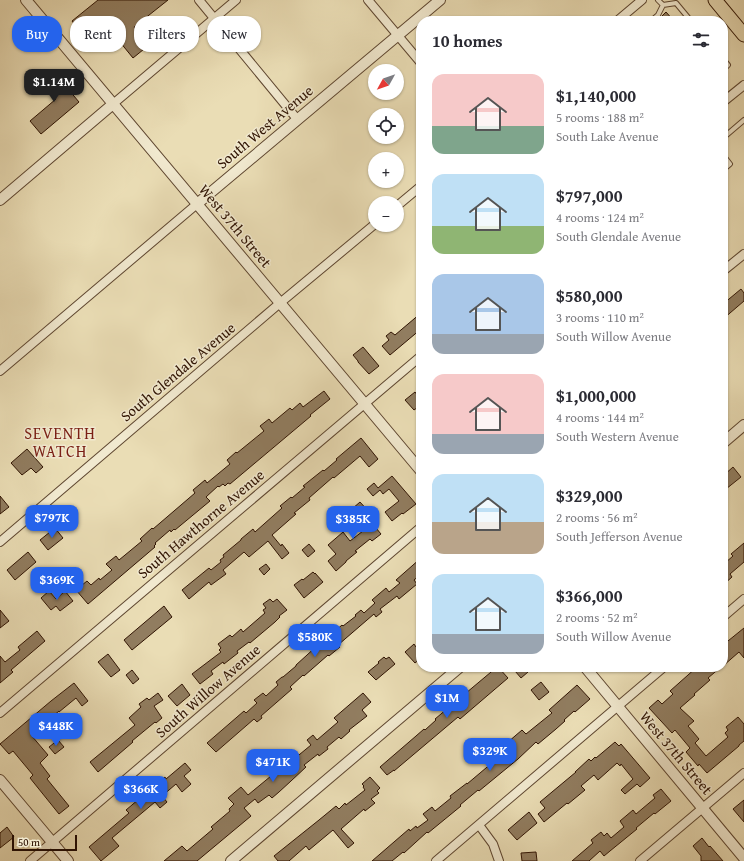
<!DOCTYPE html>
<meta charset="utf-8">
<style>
body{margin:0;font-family:"Gentium Book Plus",serif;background:#f2f2f3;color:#2b2b33;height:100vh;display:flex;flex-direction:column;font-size:15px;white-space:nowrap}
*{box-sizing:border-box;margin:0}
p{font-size:13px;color:#7c7c81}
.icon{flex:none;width:22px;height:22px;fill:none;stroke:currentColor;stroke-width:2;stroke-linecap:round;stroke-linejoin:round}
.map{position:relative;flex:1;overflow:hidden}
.sheet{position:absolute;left:416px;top:16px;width:312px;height:656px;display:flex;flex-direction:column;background:#fff;border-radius:16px;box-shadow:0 1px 3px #0004}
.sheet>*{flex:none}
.banner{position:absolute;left:12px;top:16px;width:344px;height:36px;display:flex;gap:8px}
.needle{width:26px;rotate:230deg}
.buttons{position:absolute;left:368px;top:64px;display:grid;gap:8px}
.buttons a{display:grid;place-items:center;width:36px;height:36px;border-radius:50%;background:#fff;box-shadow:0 1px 3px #0004;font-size:20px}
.scale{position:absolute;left:12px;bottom:10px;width:65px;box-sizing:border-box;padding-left:4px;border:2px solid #301403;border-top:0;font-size:11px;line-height:14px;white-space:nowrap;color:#301403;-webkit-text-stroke:3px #f1e9cf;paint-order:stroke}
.price{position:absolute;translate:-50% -34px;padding:0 9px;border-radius:8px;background:#2563eb;color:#fff;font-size:13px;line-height:26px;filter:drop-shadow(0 1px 2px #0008)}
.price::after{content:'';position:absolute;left:50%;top:24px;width:12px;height:9px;margin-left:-6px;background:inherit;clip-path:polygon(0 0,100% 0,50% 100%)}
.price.current{background:#222;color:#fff}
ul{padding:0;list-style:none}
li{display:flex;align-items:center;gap:12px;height:100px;padding:0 16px}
li span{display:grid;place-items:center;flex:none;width:112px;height:80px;border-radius:12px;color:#555}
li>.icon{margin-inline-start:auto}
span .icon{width:48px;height:48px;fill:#fffc;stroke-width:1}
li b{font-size:17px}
h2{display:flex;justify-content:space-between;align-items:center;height:48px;padding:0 16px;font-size:17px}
.chip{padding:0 14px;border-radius:16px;background:#fff;box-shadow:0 1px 3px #0004;font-size:14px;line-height:36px}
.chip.current{background:#2563eb;color:#fff}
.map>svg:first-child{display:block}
</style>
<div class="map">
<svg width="744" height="861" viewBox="0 0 744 861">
<rect width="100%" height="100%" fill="#eaddb5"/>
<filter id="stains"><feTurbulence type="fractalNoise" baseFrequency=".005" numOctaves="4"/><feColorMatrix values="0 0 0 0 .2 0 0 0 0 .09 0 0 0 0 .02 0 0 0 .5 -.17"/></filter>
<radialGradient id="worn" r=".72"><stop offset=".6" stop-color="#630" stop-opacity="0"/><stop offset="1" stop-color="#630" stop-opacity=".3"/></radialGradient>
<!-- building -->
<path fill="#917d60" stroke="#301403" d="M98,0H168L134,27L149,45L133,58L102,20L83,35L72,21Z
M666,12L674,21H656L660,18Z
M52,70L79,102L41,134L30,121L56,99L40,80Z
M741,289L744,293V301L723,319V304Z
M421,313V329L390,355L382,346L389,340L386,336L391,332L395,335Z
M363,347L379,366L369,374L358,362V361L353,355Z
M324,391L330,399L310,415L311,416L230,484L228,483L225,486L223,484L219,487L218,486L206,497L210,501L175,530L174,529L171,532L170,530L155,543L156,544L154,546L155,547L88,604L76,590L87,581L91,585L99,578L100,580L112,570L106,564L116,556L119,560L142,541L140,539L152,528L153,529L195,493L193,490L205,480L207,483L230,464L227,460L236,452L237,453L264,431L260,426L269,419L272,423L290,408L292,410L300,403L303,407Z
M415,392L421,400V405L414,410L405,400Z
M361,438L378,459L369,467L360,456L334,478L333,477L309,498L310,500L294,513L296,514L272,535L281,546L282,544L289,553L282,559L268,541L249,557L244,552L223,570L226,574L211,585L209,582L189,599L182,590L209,568L211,570L221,562L220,560L224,557L223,555L241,540V539L253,529L255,532L282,508L280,506L291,497L292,498L305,487L303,486L323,470L324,471L337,460L336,459Z
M27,449L43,467L36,473L31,468L22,475L11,463Z
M733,467L741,477L726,489L723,485V476Z
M392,476L416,504L403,514L402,513L392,521L385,512L399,501L389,489L383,494L380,490L373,496L367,489L374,483L378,488Z
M0,496L9,507L0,514Z
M360,502L370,513L366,516L381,534L372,541L370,539L355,551L357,552L346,561V562L336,571L328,561L336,554L328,545L343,532L350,541L363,531L362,530L364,529L361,526L364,523L352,509Z
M55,528L63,538L48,550L40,540Z
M744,543V562L730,574L732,577L723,585V566L724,568L727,565L725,563L733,556L731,554Z
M309,544L315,551L308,557L302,550Z
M28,552L36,562L15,580L7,570Z
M421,558V574L414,580L417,584L399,599L397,596L380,609L382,612L376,617L374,614L338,645L340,647L329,656L328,655L304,676L303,675L290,687L292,689L261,716L262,718L257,722L254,719L216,752L207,743L244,711L246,713L257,703L254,700L263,693L266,696L278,685L276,682L282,677H283L296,666V665L318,645V646L342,625L343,626L356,616L355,615L361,610L364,613L375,603L372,600L386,588L389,592L400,583L396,580Z
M266,564L270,569L264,575L259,569Z
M313,572L315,574V573L323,582L304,598L294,585L302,579L303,580Z
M49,591L56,599L65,591L73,601L60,611L56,606L51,610L41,598Z
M270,599L273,602L277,599L287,610L279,616L280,617L275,622L250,643L249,642L237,651L238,653L224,664L223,662L211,671L213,674L200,684L192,674L221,652L219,650L221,648L218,644L230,635L232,637L241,629L243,632L265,613L263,610L266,608L263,604Z
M164,606L172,617L132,650L124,640Z
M0,610L9,621L0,628Z
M744,628V658L739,652L723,666V645Z
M37,631L45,641L11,670L13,672L0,683V656L5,662L20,650L18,647Z
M421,643V658L415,663L405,652L414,644L416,647Z
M108,654L120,670L111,677L98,662Z
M384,657L386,659L389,657L395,664L376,680L368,672L379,663L378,662Z
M497,667H498L508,678L460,719L458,717L394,771V770L387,775L380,767L416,736L424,729L425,730L436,720L435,719Z
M519,667H524L528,672L521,678L515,671Z
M697,667H721L708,678L710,680L694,694L695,695L680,708L694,721L688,726L699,739L695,743L706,756L728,737L725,733L728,730L726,727L738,717L744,724V741L739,745V746L707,773L699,764L698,766L686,752L690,748L675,730L672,733L649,708L658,700L662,704L673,694L670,691Z
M132,670L139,679L133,684L126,675Z
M541,682L549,692L539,700L531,690Z
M74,683L88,701L82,706L76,698L59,712V711L31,735L48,755L40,763L50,776L47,779L69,806L59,814L30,778L33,775L13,751L9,754L0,744L51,701Z
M182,684L190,695L177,706L168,696Z
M577,685L590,699L575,712L574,711L564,720L565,721L556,729L538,744L536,742L518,759L479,791L478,790L460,805L461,806L428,833L427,832L404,853L403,852L392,861H372L409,829L410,831L416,826L417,828L428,820L423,814L432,807L435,811L451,798L450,796L467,783V784L512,746L508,742L522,730L526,734L552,713L549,710Z
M158,693L163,700L154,706L162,718L156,723L155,722L132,741L133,742L98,772L90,762L135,725L129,718L141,707L139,704L147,698L149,700Z
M363,693L371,702L362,710L367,716L349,730L350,731L341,739L339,737L327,747L328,749L319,756L318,754L304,765L306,767L291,781L279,792L272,798L269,795L258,803L255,799L244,808L251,816L197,861H164L182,846L187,851L213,829L211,827L230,811L229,809L234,804L228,798L241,787L248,795L271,776L270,775L286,761L288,764L311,745L307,740L313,735L317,740L338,722L334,718Z
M58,740L64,747L55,754L49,747Z
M615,742L619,746L621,744L650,778L640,787L637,784L625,794L621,790L633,779L621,764L620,766L617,763L598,780L594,775L581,786L585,790L568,804L567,803L544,822L538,814L545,808L540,802L576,772H575L589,759L591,761L595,757L596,758Z
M185,763L191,770L184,776L191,784L182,792L176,784L162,796L167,802L160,808L155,802L112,838L119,846L101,861L89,847L129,813L126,810L165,777L166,779Z
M370,777L380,788L377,791L379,793L371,799L375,803L365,811L364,809L341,829L354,843L348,848L333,830L309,850L306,846L289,861H278L274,856L319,820L336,806L339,809L345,803L346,805L365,790L363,787L364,786L362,784Z
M661,789L671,801L655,814L654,813L636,828L637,829L610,851L604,856L600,851L589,861H572L593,843L591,840L601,832L604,836L607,833L611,838L624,827L620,821L633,810L636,814L655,798L653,795Z
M744,800V822L733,809Z
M529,812L537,823L517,840L508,830Z
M7,827L14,837L0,848V833Z
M702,838L709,847L710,846L723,861H701V856L693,846Z
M536,852L537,861H522L521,853Z"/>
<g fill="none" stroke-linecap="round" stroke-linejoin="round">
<defs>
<path id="service" d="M658,0L663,5
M651,21L658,15L663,5L676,3L691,21
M723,59L728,65L723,70
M723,138L744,120
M723,155L730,164L723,170"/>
<path id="minor" d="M199,0L297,119
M368,0L421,63
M617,21L642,0
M723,102L744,85
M113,104L236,0
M397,206L421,186
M723,271L744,254
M0,371L197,204
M0,542L280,303L375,224
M723,617L744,599
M0,713L421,356
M479,825L493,844L499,861
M30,861L421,527
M436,861L664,667
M640,861L744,773"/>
<path id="tertiary" d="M26,0L421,471
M0,200L113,104
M197,204L440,0
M723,443L744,425
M585,667L744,858
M0,780L68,861
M231,861L460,667"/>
<path id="primary" d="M715,0L744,35"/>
</defs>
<!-- service casing -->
<use href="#service" stroke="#5e4630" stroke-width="6"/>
<!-- minor casing -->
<use href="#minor" stroke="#5e4630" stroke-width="10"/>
<!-- tertiary casing -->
<use href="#tertiary" stroke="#5e4630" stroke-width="12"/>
<!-- primary casing -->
<use href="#primary" stroke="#301403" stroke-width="15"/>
<!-- service -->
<use href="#service" stroke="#f1e9cf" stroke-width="4"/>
<!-- minor -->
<use href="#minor" stroke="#f1e9cf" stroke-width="8"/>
<!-- tertiary -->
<use href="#tertiary" stroke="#f1e9cf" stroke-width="10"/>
<!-- primary -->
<use href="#primary" stroke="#eaddb5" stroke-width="13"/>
</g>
<g text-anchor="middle" stroke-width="3" stroke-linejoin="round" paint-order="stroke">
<!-- street labels -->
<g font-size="15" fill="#301403" stroke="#f1e9cf">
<text transform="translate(265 127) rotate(-40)" y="5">South West Avenue</text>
<text transform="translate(235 226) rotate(50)" y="5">West 37th Street</text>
<text transform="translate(178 372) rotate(-40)" y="5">South Glendale Avenue</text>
<text transform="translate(201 524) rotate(-40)" y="5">South Hawthorne Avenue</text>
<text transform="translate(208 691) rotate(-41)" y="5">South Willow Avenue</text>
<text transform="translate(676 753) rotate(50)" y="5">West 37th Street</text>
</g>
<!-- neighbourhood labels -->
<g font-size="16" letter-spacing="1" fill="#7a1f14" stroke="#f1e9cf">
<text x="60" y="439">SEVENTH<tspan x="60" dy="18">WATCH</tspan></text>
</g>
</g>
<rect width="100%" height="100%" filter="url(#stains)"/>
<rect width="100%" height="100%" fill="url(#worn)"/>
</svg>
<div class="buttons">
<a><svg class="needle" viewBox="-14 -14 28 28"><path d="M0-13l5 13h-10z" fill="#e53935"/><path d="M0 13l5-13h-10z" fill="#7c7c81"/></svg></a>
<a><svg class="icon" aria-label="locate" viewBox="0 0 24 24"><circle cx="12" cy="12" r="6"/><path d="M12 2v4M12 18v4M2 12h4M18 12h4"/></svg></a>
<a>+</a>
<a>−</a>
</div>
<div class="scale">50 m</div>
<b class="price current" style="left:54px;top:103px">$1.14M</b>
<b class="price" style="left:52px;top:539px">$797K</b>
<b class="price" style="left:353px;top:540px">$385K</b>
<b class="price" style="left:57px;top:601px">$369K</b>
<b class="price" style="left:315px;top:658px">$580K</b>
<b class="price" style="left:447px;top:719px">$1M</b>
<b class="price" style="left:56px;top:747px">$448K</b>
<b class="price" style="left:490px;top:772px">$329K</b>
<b class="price" style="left:273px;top:783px">$471K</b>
<b class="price" style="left:141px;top:810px">$366K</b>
<div class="banner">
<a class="chip current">Buy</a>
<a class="chip">Rent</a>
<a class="chip">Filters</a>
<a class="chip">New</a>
</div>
<section class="sheet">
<h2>10 homes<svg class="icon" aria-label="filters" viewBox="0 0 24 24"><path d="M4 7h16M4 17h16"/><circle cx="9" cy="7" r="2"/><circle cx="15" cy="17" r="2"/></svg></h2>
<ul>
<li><span style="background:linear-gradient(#f6c9c9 65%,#7fa58c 0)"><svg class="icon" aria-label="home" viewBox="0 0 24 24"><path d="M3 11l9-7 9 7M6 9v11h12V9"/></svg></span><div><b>$1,140,000</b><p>5 rooms · 188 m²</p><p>South Lake Avenue</p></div></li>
<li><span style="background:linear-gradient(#bfe0f5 65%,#8fb573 0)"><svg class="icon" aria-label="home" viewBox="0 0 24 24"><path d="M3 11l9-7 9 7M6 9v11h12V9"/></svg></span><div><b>$797,000</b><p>4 rooms · 124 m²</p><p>South Glendale Avenue</p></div></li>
<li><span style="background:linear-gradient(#a9c7e8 75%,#9aa5b1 0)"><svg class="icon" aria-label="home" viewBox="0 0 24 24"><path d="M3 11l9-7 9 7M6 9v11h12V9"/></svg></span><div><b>$580,000</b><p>3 rooms · 110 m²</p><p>South Willow Avenue</p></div></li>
<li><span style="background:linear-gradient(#f6c9c9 75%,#9aa5b1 0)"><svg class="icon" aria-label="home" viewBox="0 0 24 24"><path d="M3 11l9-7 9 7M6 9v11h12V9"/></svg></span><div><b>$1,000,000</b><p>4 rooms · 144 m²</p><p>South Western Avenue</p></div></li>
<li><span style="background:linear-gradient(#bfe0f5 60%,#b9a48a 0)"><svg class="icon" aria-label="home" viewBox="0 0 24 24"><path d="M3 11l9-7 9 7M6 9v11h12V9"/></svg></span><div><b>$329,000</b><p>2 rooms · 56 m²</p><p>South Jefferson Avenue</p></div></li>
<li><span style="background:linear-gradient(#bfe0f5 75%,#9aa5b1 0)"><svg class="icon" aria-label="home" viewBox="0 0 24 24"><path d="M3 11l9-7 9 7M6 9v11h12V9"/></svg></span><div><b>$366,000</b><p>2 rooms · 52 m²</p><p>South Willow Avenue</p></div></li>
</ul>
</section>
</div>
